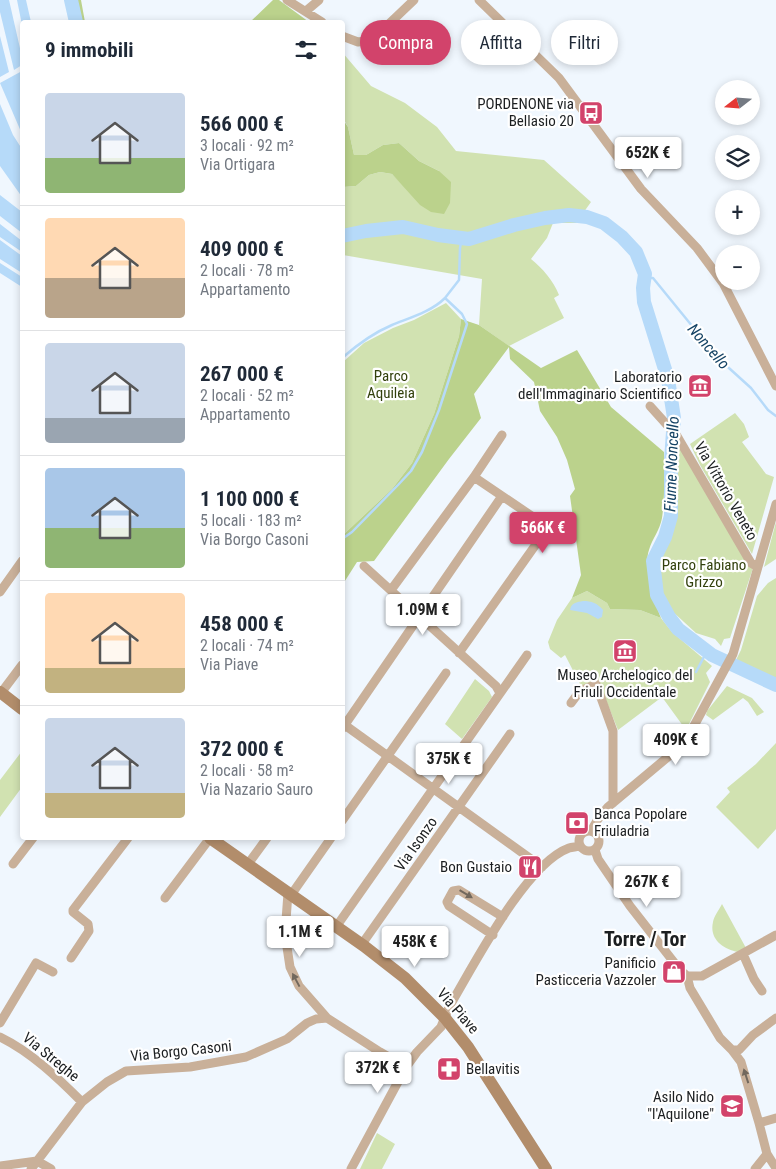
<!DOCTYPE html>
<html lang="it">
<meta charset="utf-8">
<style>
body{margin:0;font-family:"Roboto Condensed",sans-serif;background:#f6f6f7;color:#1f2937;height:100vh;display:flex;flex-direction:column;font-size:19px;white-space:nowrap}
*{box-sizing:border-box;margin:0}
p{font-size:16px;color:#747a83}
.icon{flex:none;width:28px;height:28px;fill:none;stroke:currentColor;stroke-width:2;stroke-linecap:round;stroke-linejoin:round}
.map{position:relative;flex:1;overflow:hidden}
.sheet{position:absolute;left:20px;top:20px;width:325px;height:820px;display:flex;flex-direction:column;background:#fff;border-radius:5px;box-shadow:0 2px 8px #0003}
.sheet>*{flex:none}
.banner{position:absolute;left:360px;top:20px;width:340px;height:45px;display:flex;gap:10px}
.needle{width:32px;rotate:253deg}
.buttons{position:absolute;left:715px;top:80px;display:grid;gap:10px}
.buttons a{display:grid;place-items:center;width:45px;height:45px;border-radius:50%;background:#fff;box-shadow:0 2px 8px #0003;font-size:25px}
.price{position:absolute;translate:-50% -42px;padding:0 11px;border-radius:5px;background:#fff;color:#222;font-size:16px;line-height:32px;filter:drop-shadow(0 1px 2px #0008)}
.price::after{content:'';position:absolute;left:50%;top:30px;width:15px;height:11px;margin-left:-8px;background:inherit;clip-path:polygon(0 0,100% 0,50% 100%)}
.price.selected{background:#d2436b;color:#fff}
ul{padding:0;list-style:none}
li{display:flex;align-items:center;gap:15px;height:125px;padding:0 25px}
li+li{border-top:1px solid #e0e1e3}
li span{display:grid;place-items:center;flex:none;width:140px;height:100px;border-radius:5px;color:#555}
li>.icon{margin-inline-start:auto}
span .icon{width:60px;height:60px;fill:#fffc;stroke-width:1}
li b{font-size:21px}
h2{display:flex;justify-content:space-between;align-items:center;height:60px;padding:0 25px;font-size:21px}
.chip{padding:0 18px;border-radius:22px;background:#fff;box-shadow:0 2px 8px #0003;font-size:18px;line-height:45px}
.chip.selected{background:#d2436b;color:#fff}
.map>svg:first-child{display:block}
</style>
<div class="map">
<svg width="776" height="1169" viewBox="0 0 776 1169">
<rect width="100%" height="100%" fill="#f0f7fe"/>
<!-- green -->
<path fill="#d1e2b1" d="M342,52L371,86L405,103L437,127L456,151L544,160L591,202L576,223H553L547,238L531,259C543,269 553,280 559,295L554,298L564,318L509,346L479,325L482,279L343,255V187L356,186L369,175L380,172L392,174L402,184L439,171L419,161L399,143L383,145L366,155H354L348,127L343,118Z
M446,303L461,319L459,336L434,414L412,463L392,489L343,535V362L364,343L393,328L414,320Z
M735,413L744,424L749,437L742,442L766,474L774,477L752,554L700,465L690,444Z
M676,442L753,568L730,638L724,639L721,646L715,639L696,633L672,611L663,593L658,578L657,563L673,529L675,513Z
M776,522V559L764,567Z
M776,578V681L735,662L741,650L757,596L768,583Z
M587,591L607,603L610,609L640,610L661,618L672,632L712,666L706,673L710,682L686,730L662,697L618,730L598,680L581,686L565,655L561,658L550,649L548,642L557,620L572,598Z
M475,679L489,691L492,697L462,739L445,724Z
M727,686L752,698L764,712L757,716L748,702L743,698L713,720L706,715L707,711Z
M776,743V829L758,849L716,807L730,792L727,788L756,764Z
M22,751V787L0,817V780Z
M722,904L746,948L738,952C723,949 709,939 713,922C714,916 719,910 722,904Z
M377,1133L395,1144L382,1169H360Z"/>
<!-- forest -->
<path fill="#bbd28c" d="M71,0H81L85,22H76Z
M273,0H279L309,22H250Z
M342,118L348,127L354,155H366L383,145L399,143L419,161L439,171L451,182L450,203L444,214L431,212L420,205L392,174L380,172L369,175L356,186L343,187Z
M461,319L479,325L541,368L577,350L611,407L664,452C664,474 665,497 662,518C660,530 652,539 649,550C643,567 655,602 661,618L640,610L610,609L607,603L587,591L572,598L581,575L570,496L575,489L567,460L557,437L540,411L534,382L510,359L509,347L474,394L481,418L449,459L374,561L357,562L343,584V535L392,489L412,463L434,414L459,336Z"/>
<!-- water -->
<path fill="#b6daf9" d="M0,0H9L22,57V65L14,70L0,12Z
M17,0H26L31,22H22V25Z
M0,36L9,72L0,77Z
M22,71V134L0,83Z
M0,104L13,135L22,149V197L0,166Z
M0,195L22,212V233L0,216Z
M0,224L22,241V252L0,237Z
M0,240L22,256V273L0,259Z
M0,263L22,277V287L0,273Z
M583,601C592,601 597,603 603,610L602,617L598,619L587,613L570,610C571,603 577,602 583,601Z"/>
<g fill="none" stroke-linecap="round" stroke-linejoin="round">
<!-- stream -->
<path stroke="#b6daf9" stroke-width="2.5" d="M644,278H653L719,359L751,388L768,410L776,416
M342,358C358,344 373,333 392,325C409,318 431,312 445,298
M342,539L352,532L398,485L411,471L422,452L439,410L467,324L462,314L445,298L459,280L460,248L462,238
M696,672L707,651"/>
<!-- river -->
<path stroke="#b6daf9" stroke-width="14" d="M71,0L76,22
M342,236L366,231L403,227L438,235L469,239L514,225L545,218L569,215L587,217L604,223L622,237L636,252L645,274L643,288L644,302L668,379L674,418L671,460V516L665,537L653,561L657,595L669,617L678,629L712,655L776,685"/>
<!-- street -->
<path stroke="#c9b099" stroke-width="9" d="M287,0L322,22
M479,0L559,78L641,189L697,248L723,283L776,386
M306,11L319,0
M342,36L358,42L372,40L414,0
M650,406L677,436L751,563L758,567
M364,566L496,686L500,693
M391,590L474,477L502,435
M0,592L22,561
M459,653L544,533L545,528L542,523L474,477
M1,693L22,665
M571,703L580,691L596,684L613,731V803
M342,723L542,867
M342,729L502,496
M342,821L446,673
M579 841a10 10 0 1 1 20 0a10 10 0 1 1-20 0Z
M591,831L598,819L608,807L681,746L689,735L733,654L776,504
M595,850L598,859L630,906L680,970L687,976L690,988L720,1038L732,1050L741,1062L759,1123L767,1154L776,1168
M13,864L33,838
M248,864L267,838
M288,893L285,934L290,967L299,986L327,1018L380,1052L406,1067
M291,895L331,838
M165,898L210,838
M336,927L527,655
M493,935L449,906L447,902L453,891L459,890L503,917
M362,944L510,734
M743,954L754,979L762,991
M71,958L89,931L88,924L73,912V910L128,838
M687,976H702L776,935
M0,1023L36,963L53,972
M0,1037C31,1052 58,1078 82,1102
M732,1050H739L753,1035L776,1018
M759,1123L776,1118
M0,1166L37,1161L51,1169
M31,1169L82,1102L107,1082L126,1071L190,1067L246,1057L287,1039L307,1023L316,1019L327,1018
M351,1169L406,1067L417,1052L441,1027L449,1007C473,967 525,864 569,848C572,847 577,847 580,846
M755,1169L767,1154"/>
<!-- secondary -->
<path stroke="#b28d6b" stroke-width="12" d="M0,692L22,709
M210,838L364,946L405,978L445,1018L468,1047L546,1169"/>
</g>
<!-- one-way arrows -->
<defs><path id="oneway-solid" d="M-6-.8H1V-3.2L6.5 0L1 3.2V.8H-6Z" transform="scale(1.25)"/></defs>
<g fill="#72685d">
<use href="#oneway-solid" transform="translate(466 894) rotate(31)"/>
<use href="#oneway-solid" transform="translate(296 980) rotate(-118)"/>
<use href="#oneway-solid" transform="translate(746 1076) rotate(-108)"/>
</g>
<!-- icons -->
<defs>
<symbol id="bus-square" viewBox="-11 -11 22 22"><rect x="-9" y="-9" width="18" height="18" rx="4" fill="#d2436b" stroke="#fff"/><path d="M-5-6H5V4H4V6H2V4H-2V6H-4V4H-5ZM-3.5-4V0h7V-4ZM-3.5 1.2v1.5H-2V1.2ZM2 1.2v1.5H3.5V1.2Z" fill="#fff"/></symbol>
<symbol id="museum-square" viewBox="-11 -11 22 22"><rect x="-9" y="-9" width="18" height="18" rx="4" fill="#d2436b" stroke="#fff"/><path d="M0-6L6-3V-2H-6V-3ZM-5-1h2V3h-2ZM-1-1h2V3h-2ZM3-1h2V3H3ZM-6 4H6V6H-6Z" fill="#fff"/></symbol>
<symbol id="bank-square" viewBox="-11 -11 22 22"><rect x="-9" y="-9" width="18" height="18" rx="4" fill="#d2436b" stroke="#fff"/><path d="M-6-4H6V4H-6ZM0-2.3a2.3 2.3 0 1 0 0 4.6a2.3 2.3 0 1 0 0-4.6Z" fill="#fff"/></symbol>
<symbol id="restaurant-square" viewBox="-11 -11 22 22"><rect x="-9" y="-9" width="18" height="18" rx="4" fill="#d2436b" stroke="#fff"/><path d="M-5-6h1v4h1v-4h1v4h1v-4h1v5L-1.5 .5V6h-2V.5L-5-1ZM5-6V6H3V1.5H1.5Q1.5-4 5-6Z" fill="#fff"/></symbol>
<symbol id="shop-square" viewBox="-11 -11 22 22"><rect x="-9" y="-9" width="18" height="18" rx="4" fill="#d2436b" stroke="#fff"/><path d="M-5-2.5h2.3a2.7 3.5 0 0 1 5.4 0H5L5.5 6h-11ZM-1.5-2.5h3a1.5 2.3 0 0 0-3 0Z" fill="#fff"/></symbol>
<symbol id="pharmacy-square" viewBox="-11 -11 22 22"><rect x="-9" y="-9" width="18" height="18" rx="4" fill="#d2436b" stroke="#fff"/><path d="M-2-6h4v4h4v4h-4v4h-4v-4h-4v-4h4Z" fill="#fff"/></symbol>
<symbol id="school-square" viewBox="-11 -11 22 22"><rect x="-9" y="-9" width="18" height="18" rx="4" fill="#d2436b" stroke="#fff"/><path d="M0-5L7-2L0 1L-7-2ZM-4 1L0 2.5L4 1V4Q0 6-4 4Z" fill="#fff"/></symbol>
</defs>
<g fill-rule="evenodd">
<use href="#bus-square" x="577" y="99" width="28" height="28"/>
<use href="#museum-square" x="686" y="372" width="28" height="28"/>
<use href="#museum-square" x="611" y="637" width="28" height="28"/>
<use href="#bank-square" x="563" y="809" width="28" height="28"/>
<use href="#restaurant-square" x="516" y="853" width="28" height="28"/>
<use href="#shop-square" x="660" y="958" width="28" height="28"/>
<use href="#pharmacy-square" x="435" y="1055" width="28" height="28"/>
<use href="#school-square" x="718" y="1092" width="28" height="28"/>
</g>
<g text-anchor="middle" stroke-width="4.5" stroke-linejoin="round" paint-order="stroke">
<!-- poi labels -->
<g font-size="15" fill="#1c1f21" stroke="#fff" text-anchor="end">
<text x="574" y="109">PORDENONE via<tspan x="574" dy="17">Bellasio 20</tspan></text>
<text x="682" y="382">Laboratorio<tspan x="682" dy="17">dell'Immaginario Scientifico</tspan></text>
<text x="625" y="680" text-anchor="middle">Museo Archelogico del<tspan x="625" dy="17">Friuli Occidentale</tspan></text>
<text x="594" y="819" text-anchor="start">Banca Popolare<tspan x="594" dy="17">Friuladria</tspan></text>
<text x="512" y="872">Bon Gustaio</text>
<text x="656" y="968">Panificio<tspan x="656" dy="17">Pasticceria Vazzoler</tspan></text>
<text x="466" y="1074" text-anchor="start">Bellavitis</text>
<text x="714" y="1102">Asilo Nido<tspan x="714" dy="17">"l'Aquilone"</tspan></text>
</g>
<!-- park labels -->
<g font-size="15" fill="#32400c" stroke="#fff">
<text x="391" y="381">Parco<tspan x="391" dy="17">Aquileia</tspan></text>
<text x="704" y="570">Parco Fabiano<tspan x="704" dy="17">Grizzo</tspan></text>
</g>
<!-- street labels -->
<g font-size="15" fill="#1c1f21" stroke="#fff">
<text transform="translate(726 491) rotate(60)" y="5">Via Vittorio Veneto</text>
<text transform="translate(416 844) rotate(-55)" y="5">Via Isonzo</text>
<text transform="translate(458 1011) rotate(49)" y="5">Via Piave</text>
<text transform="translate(181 1051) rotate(-6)" y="5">Via Borgo Casoni</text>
<text transform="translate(51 1057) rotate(39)" y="5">Via Streghe</text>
</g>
<!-- water labels -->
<g font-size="16" font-style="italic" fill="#154364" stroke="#fff">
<text transform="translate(709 346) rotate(49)" y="6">Noncello</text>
<text transform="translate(671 464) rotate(-88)" y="6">Fiume Noncello</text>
</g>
<!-- district labels -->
<g font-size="20" font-weight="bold" fill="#1c1f21" stroke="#fff">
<text x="645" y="946">Torre / Tor</text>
</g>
</g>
</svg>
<div class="buttons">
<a><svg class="needle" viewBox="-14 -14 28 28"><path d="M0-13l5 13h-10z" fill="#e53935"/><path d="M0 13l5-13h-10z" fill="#747a83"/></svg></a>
<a><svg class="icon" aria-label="layers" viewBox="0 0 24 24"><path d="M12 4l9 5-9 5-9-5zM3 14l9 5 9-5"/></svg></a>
<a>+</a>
<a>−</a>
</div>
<b class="price" style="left:648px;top:179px">652K €</b>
<b class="price selected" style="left:543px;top:554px">566K €</b>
<b class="price" style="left:423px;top:636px">1.09M €</b>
<b class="price" style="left:676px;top:766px">409K €</b>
<b class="price" style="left:449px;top:785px">375K €</b>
<b class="price" style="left:647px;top:908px">267K €</b>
<b class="price" style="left:300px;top:958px">1.1M €</b>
<b class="price" style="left:415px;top:968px">458K €</b>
<b class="price" style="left:378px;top:1094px">372K €</b>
<div class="banner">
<a class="chip selected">Compra</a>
<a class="chip">Affitta</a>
<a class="chip">Filtri</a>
</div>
<section class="sheet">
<h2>9 immobili<svg class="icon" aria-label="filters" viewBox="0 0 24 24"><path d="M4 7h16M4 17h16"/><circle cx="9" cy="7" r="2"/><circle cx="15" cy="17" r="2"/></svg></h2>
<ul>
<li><span style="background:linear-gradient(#c9d6e8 65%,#8fb573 0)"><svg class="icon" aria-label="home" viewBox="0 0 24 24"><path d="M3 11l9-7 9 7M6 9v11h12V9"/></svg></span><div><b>566 000 €</b><p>3 locali · 92 m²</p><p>Via Ortigara</p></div></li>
<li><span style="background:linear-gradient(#ffd9b3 60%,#b9a48a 0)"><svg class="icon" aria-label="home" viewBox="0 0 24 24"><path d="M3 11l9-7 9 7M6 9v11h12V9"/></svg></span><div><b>409 000 €</b><p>2 locali · 78 m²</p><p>Appartamento</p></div></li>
<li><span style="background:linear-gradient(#c9d6e8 75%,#9aa5b1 0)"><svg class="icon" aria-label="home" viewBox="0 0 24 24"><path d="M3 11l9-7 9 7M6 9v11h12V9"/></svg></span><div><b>267 000 €</b><p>2 locali · 52 m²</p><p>Appartamento</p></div></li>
<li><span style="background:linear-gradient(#a9c7e8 60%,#8fb573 0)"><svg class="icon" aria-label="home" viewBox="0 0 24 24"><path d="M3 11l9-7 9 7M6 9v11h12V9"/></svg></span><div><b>1 100 000 €</b><p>5 locali · 183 m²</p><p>Via Borgo Casoni</p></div></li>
<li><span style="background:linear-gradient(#ffd9b3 75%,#c2b280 0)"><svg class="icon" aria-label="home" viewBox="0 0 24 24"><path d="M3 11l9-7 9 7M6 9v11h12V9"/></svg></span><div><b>458 000 €</b><p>2 locali · 74 m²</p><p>Via Piave</p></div></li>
<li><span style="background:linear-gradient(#c9d6e8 75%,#c2b280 0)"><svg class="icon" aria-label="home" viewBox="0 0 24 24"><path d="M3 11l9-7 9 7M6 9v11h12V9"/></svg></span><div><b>372 000 €</b><p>2 locali · 58 m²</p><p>Via Nazario Sauro</p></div></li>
</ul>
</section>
</div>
